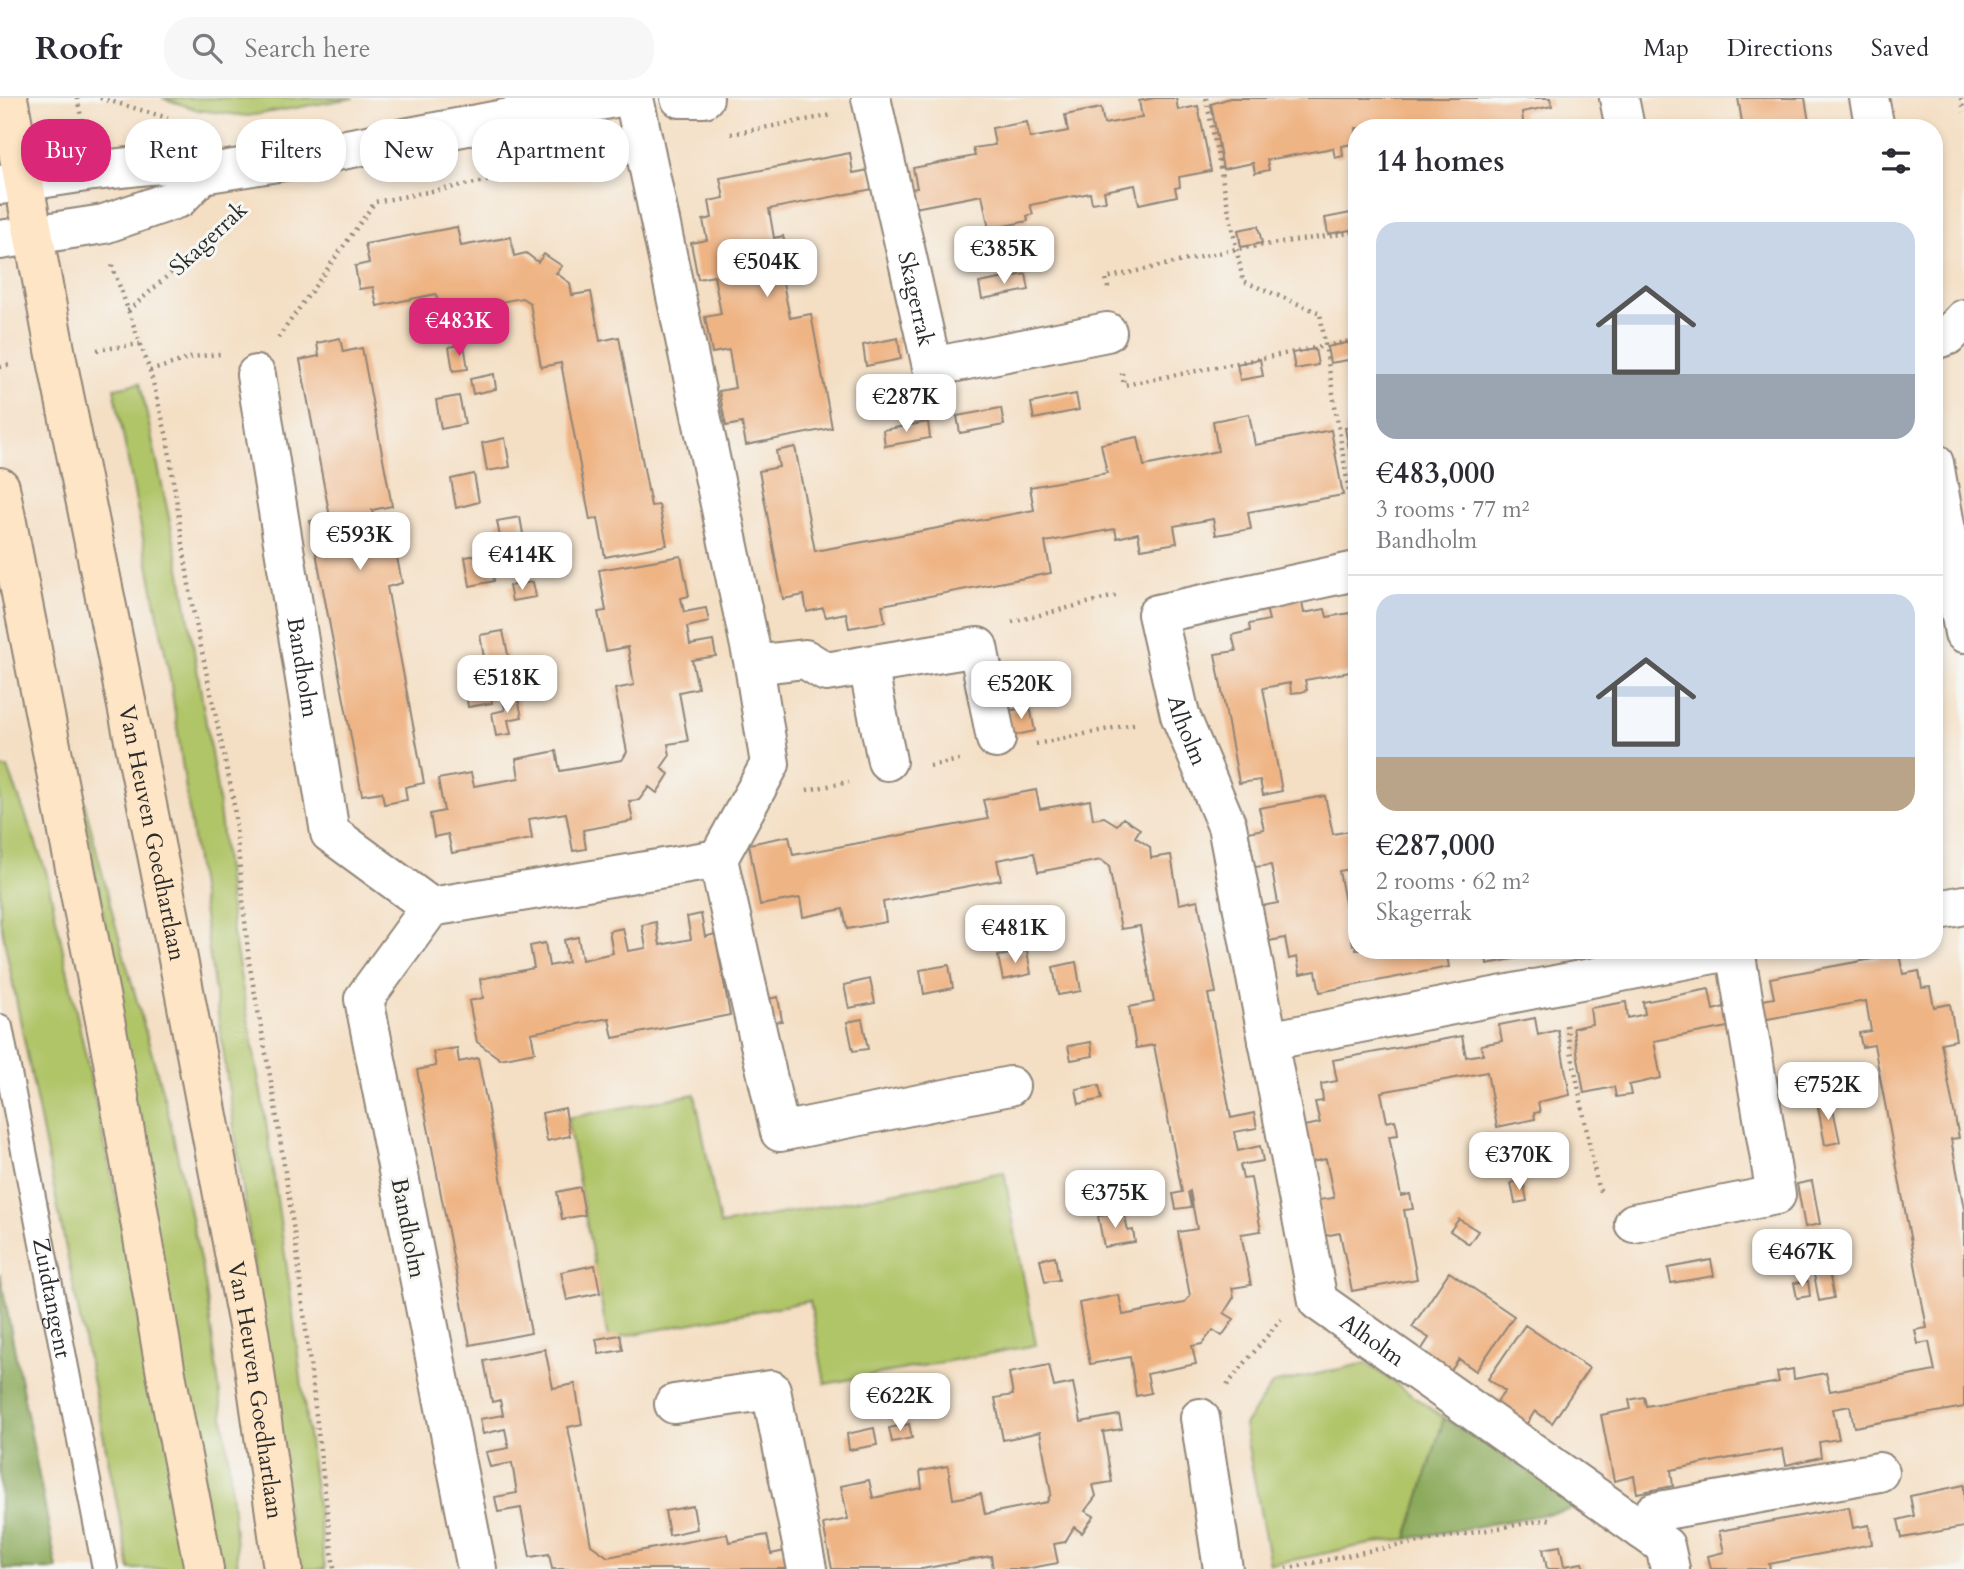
<!DOCTYPE html>
<meta charset="utf-8">
<style>
body{margin:0;font-family:Cardo,serif;background:#f7f7f7;color:#2b2b33;height:100vh;display:flex;flex-direction:column;font-size:26px;white-space:nowrap}
*{box-sizing:border-box;margin:0}
p{font-size:23px;color:#7c7c81}
.icon{flex:none;width:38px;height:38px;fill:none;stroke:currentColor;stroke-width:2;stroke-linecap:round;stroke-linejoin:round}
.map{position:relative;flex:1;overflow:hidden}
.sheet{position:absolute;left:1348px;top:21px;width:595px;height:840px;display:flex;flex-direction:column;background:#fff;border-radius:28px;box-shadow:0 4px 10px #0003}
.sheet>*{flex:none}
.guide{position:absolute;left:21px;top:21px;width:665px;height:63px;display:flex;gap:14px}
.price{position:absolute;translate:-50% -60px;padding:0 16px;border-radius:14px;background:#fff;color:#222;font-size:23px;line-height:46px;filter:drop-shadow(0 2px 4px #0008)}
.price::after{content:'';position:absolute;left:50%;top:42px;width:21px;height:16px;margin-left:-10px;background:inherit;clip-path:polygon(0 0,100% 0,50% 100%)}
.price.active{background:#db2777;color:#fff}
ul{padding:0;list-style:none}
li{display:grid;align-content:center;gap:14px;height:371px;padding:0 28px}
li+li{border-top:2px solid #e1e1e2}
li span{display:grid;place-items:center;height:217px;border-radius:21px;color:#555}
li>.icon{margin-inline-start:auto}
span .icon{width:126px;height:126px;fill:#fffc;stroke-width:1}
li b{font-size:30px}
h2{display:flex;justify-content:space-between;align-items:center;height:84px;padding:0 28px;font-size:30px}
.pill{padding:0 24px;border-radius:28px;background:#fff;box-shadow:0 4px 10px #0003;font-size:24px;line-height:63px}
.pill.active{background:#db2777;color:#fff}
header{display:flex;align-items:center;gap:42px;box-sizing:border-box;height:98px;padding:0 35px;background:#fff;border-bottom:2px solid #e1e1e2}
header strong{font-size:33px}
nav{display:flex;gap:38px;margin-inline-start:auto;font-size:24px}
.search{width:490px;height:63px;background:#f7f7f7;display:flex;align-items:center;gap:18px;box-sizing:border-box;padding:0 24px;border-radius:28px;color:#7c7c81;font-size:26px}
.map>svg:first-child{display:block}
</style>
<header>
<strong>Roofr</strong>
<div class="search"><svg class="icon" aria-label="search" viewBox="0 0 24 24"><circle cx="10" cy="10" r="6"/><path d="M15 15l6 6"/></svg>Search here</div>
<nav><a>Map</a><a>Directions</a><a>Saved</a></nav>
</header>
<div class="map">
<svg width="1964" height="1471" viewBox="0 0 1964 1471">
<rect width="100%" height="100%" fill="#f6f6f2"/>
<filter id="ink" filterUnits="userSpaceOnUse"><feTurbulence type="fractalNoise" baseFrequency=".0143" numOctaves="2"/><feDisplacementMap in="SourceGraphic" scale="14" xChannelSelector="R" yChannelSelector="G"/><feConvolveMatrix kernelMatrix="1 2 1 2 8 2 1 2 1" color-interpolation-filters="sRGB"/></filter>
<filter id="wash" filterUnits="userSpaceOnUse"><feTurbulence type="fractalNoise" baseFrequency=".00686" numOctaves="4" result="noise"/><feDisplacementMap in="SourceGraphic" scale="28" xChannelSelector="R" yChannelSelector="G"/><feGaussianBlur stdDeviation="1.57" result="paint"/><feColorMatrix in="noise" values="0 0 0 0 0 0 0 0 0 0 0 0 0 0 0 0 0 1.4 0 .05"/><feComposite in="paint" operator="in"/></filter>
<g filter="url(#wash)">
<rect width="100%" height="100%" fill="#f4dfc4"/>
<!-- green -->
<path fill="#b0c468" stroke="#6e784a" stroke-width="2" d="M162,0H354L248,18L198,12Z
M140,285L181,475L217,691L233,836L265,1018L289,1185L325,1471H294L268,1267L170,580L114,290Z
M66,632L115,825L166,1006L187,1101L205,1185L228,1356L238,1471H216L148,1113L100,796Z
M0,670H8L46,773L171,1355L188,1471H130L0,821Z
M695,996L720,1127L1004,1074L1036,1247L825,1286L810,1203L608,1241L567,1020Z
M1366,1265L1444,1320L1407,1441C1360,1445 1316,1459 1270,1466L1244,1327L1273,1286Z"/>
<!-- forest -->
<path fill="#8caa5c" stroke="#5c6a44" stroke-width="2" d="M0,1176L57,1471H3L0,1454Z
M1444,1320L1586,1409L1407,1441Z"/>
<g id="blocks">
<!-- building -->
<path fill="#efb484" d="M1154,0H1176L1178,12L1198,8L1211,73L1179,79L1180,89L1175,90L1177,98L1139,106L1135,87L1104,93L1106,103L1092,105L1090,95L1030,107L1033,116L1027,118L1028,123L989,131L982,97L904,112L901,93L917,90L913,70L975,58L973,50L995,47L992,30L1027,24L1030,40L1068,33L1065,17L1101,10L1104,26L1142,19L1139,3Z
M1230,0H1550L1552,8L1522,14L1523,23L1519,30H1477L1475,23L1440,30H1356V45L1342,48L1343,58L1335,60L1333,50L1267,62L1269,72L1255,75L1253,65L1223,71L1211,6Z
M1738,0H1805L1810,30H1743Z
M850,55L853,75L869,72L873,91L769,111L774,140L783,138L785,146L786,153L777,155L790,220L811,216L832,330L746,347L742,325L726,328L719,293L735,290L729,252L712,255L705,219L721,216L714,178L698,181L691,145L707,142L703,122L712,120L709,103L724,100L720,80Z
M1356,114V131L1328,136L1325,120Z
M1258,128L1262,145L1241,149L1238,132Z
M457,129L461,148L511,139L514,158L526,155L538,164L544,156L562,168L556,175L570,185L572,197L591,194L600,243L619,239L651,408L659,407L667,447L605,459L598,420L590,422L561,265L541,269L530,205L522,200L440,215L436,196L377,208L373,189L359,191L355,168L369,165L365,146Z
M1026,176L1029,192L982,201L979,185Z
M340,240L343,254L362,250L392,408L372,412L380,452L395,449L402,485L387,489L424,685L405,689L407,702L384,706L382,694L362,697L310,423L330,419L300,262L319,258L317,245Z
M898,240L901,261L866,268L863,247Z
M1351,244L1354,261L1330,265L1327,249Z
M464,246L468,271L453,273L449,249Z
M1315,251L1318,267L1295,271L1292,255Z
M1260,261L1263,278L1240,282L1237,266Z
M494,276L496,291L473,296L470,281Z
M1076,296L1079,312L1034,321L1031,305Z
M459,298L465,326L441,331L436,302Z
M1001,310L1004,327L960,335L957,318Z
M1249,316L1255,347L1331,332L1343,397L1248,414L1251,431L1216,437L1213,421L1174,428L1177,445L1141,451L1138,435L1117,440L1115,431L1045,444L1051,475L882,507L885,524L849,530L846,515L826,519L823,510L807,514L804,497L783,501L759,373L779,369L776,353L795,349L815,453L1034,412L1030,389L1107,375L1101,346L1138,339L1144,368L1218,353L1213,323Z
M928,324L930,340L885,348L883,332Z
M1356,328V383H1355L1345,330Z
M505,340L510,369L487,373L482,345Z
M474,376L479,404L456,410L451,381Z
M520,419L525,447L502,451L497,423Z
M489,455L494,483L470,488L465,459Z
M681,458L689,498L681,500L684,514L706,510L709,524L687,529L690,547L713,543L716,558L692,562L698,590L679,594L688,643L668,646L670,657L661,670L669,676L657,695L649,689L639,702L629,703L633,723L583,732L586,751L573,753L566,715L529,721L532,741L452,755L448,736L434,739L430,716L444,713L438,681L471,675L474,688L519,680L516,661L556,653L560,673L622,662L627,654L615,591L634,587L628,549L606,553L598,514L606,513L599,472Z
M533,484L536,499L512,503L509,488Z
M1301,499L1304,515L1325,511L1327,519L1356,514V573L1305,582L1307,592L1301,594L1291,595L1290,585L1263,590L1282,693L1263,697L1260,682L1239,685L1215,556L1236,553L1232,537L1250,533L1249,526L1269,522L1265,506Z
M503,533L509,561L485,565L480,537Z
M510,565L514,586L490,591L492,605L468,609L466,594L477,593L473,571Z
M517,596L522,619L508,622L511,636L496,638L492,615L505,612L502,598Z
M1030,609L1035,633L1011,638L1007,613Z
M1036,692L1040,711L1090,702L1093,721L1104,719L1117,727L1123,720L1140,731L1135,739L1150,749L1151,760L1171,757L1179,806L1198,802L1216,895L1208,896L1231,1020L1254,1015L1257,1030L1234,1034L1238,1053L1260,1048L1263,1063L1240,1067L1243,1081L1251,1080L1261,1133L1241,1136L1251,1187L1232,1190L1234,1199L1224,1215L1234,1221L1222,1238L1213,1232L1202,1246L1192,1248L1196,1266L1147,1276L1151,1295L1136,1298L1130,1259L1090,1266L1079,1205L1119,1197L1123,1217L1184,1205L1190,1198L1178,1134L1197,1131L1190,1093L1188,1094L1191,1109L1176,1111L1173,1096L1182,1094L1154,947L1136,950L1129,909L1154,904L1140,828L1121,831L1109,768L1101,762L1038,774L1034,755L997,762L1001,782L883,804L886,824L847,831L843,811L803,819L800,800L760,807L749,746L789,738L793,757L832,750L988,721L983,702Z
M1325,698L1333,736L1355,732L1356,770L1339,773L1353,847L1356,846V852H1446L1449,869L1320,894L1316,873L1300,876L1297,859L1289,861L1285,840L1269,843L1262,808L1278,805L1271,767L1255,769L1248,734L1264,731L1259,710Z
M701,816L705,839L715,836L730,917L613,940L609,920L531,935L535,954L500,961L477,944L469,903L483,900L480,881L534,870L530,848L545,845L549,868L568,864L564,842L578,839L582,862L613,855L609,833L623,830L628,853L646,850L642,827L656,824L660,847L691,841L687,819Z
M1485,852H1521L1523,859L1487,866Z
M1027,853L1031,876L1003,882L998,858Z
M1899,856L1903,876L1919,873L1922,890L1930,889L1934,909L1950,906L1956,942L1941,945L1959,1040L1951,1041L1964,1111V1309L1854,1329L1850,1308L1833,1311L1839,1341L1819,1344L1821,1359L1786,1367L1783,1351L1725,1361L1671,1372L1673,1388L1637,1395L1634,1378L1614,1383L1601,1317L1631,1311L1629,1302L1644,1299L1646,1308L1779,1284L1777,1274L1793,1271L1794,1281L1826,1275L1830,1293L1935,1273L1929,1244L1918,1246L1915,1232L1927,1230L1874,947L1862,949L1859,935L1871,933L1866,903L1762,922L1758,903L1774,900L1770,880Z
M1076,864L1081,893L1058,897L1053,869Z
M949,867L953,890L924,896L920,872Z
M870,881L875,905L849,910L844,887Z
M1709,891L1713,912L1728,908L1733,928L1654,943L1661,980L1629,987L1631,997L1616,999L1614,989L1584,995L1573,930L1592,926L1590,910L1626,904L1628,920L1645,916L1643,904Z
M778,899L782,923L767,925L763,902Z
M1535,920L1538,937L1558,932L1570,997L1538,1004L1540,1014L1534,1015L1535,1021L1497,1029L1487,974L1381,994L1387,1024L1395,1022L1397,1029L1398,1037L1389,1038L1401,1098L1410,1096L1413,1111L1404,1112L1417,1181L1352,1193L1340,1135L1324,1138L1318,1102L1334,1100L1326,1061L1311,1064L1304,1028L1320,1025L1315,1004L1323,1003L1321,986L1337,983L1333,962L1462,938L1466,959L1483,956L1481,947L1502,943L1499,927Z
M862,921L868,951L853,953L847,924Z
M1091,944L1093,958L1071,962L1068,948Z
M457,950L459,964L478,960L531,1235L470,1247L417,972L436,968L433,954Z
M1099,987L1102,1001L1079,1006L1076,991Z
M1831,1001L1840,1044L1825,1047L1817,1004Z
M565,1010L570,1038L547,1043L542,1015Z
M1523,1082L1527,1103L1515,1105L1511,1085Z
M1812,1083L1820,1126L1805,1129L1797,1086Z
M580,1089L585,1117L562,1121L557,1094Z
M1124,1114L1128,1133L1133,1132L1135,1144L1104,1149L1098,1118Z
M1459,1121L1478,1133L1469,1146L1450,1133Z
M1826,1157L1834,1200L1819,1203L1811,1160Z
M1055,1158L1059,1182L1045,1184L1040,1161Z
M1711,1162L1714,1178L1671,1185L1668,1170Z
M595,1167L600,1195L567,1202L561,1174Z
M1449,1174L1514,1218L1476,1273L1459,1261L1450,1274L1420,1254L1429,1240L1412,1229Z
M1808,1183L1810,1198L1797,1200L1794,1185Z
M1525,1227L1589,1270L1552,1325L1535,1313L1526,1327L1495,1306L1505,1293L1488,1281Z
M620,1237L623,1252L599,1256L596,1241Z
M545,1251L553,1290L575,1286L582,1326L568,1329L591,1447L608,1459L727,1436L729,1444L767,1437L771,1456L785,1453L788,1471H552L549,1456L530,1459L521,1410L498,1414L495,1399L517,1395L512,1365L490,1369L486,1354L509,1350L505,1331L483,1336L480,1321L503,1317L500,1302L492,1304L484,1263Z
M1049,1267L1054,1289L1073,1285L1081,1324L1119,1317L1122,1331L1103,1334L1112,1384L1093,1387L1096,1398L1085,1413L1094,1418L1082,1435L1074,1429L1065,1444L1054,1446L1058,1465L1025,1471H993L991,1458L922,1471H832L823,1426L848,1421L841,1388L869,1382L873,1400L922,1390L920,1373L948,1368L953,1401L981,1396L985,1416L1047,1404L1051,1395L1040,1334L1003,1342L995,1300L1013,1297L1009,1275Z
M909,1326L912,1340L892,1344L889,1330Z
M874,1330L877,1347L849,1352L847,1336Z
M1964,1387V1429L1902,1440L1898,1422L1914,1418L1910,1398Z
M693,1408L697,1431L669,1437L665,1413Z
M1849,1409L1853,1430L1869,1427L1872,1446L1769,1466L1770,1471H1711L1708,1458L1724,1454L1719,1433Z
M1560,1448L1564,1468L1582,1465L1584,1471H1547L1543,1451Z"/>
</g>
</g>
<g filter="url(#ink)">
<use href="#blocks" fill-opacity="0" stroke="#908578" stroke-width="2"/>
<g fill="none" stroke-linecap="round" stroke-linejoin="round">
<defs>
<g id="lane">
<path id="s1" d="M0,929L105,1471"/>
</g>
<g id="street">
<path d="M634,0L754,567L770,666L718,761L780,1034L1010,988"/>
<path d="M680,0H704"/>
<path id="s2" d="M871,0L932,269L1107,234"/>
<path d="M1619,0L1625,30"/>
<path d="M1869,0L1875,30"/>
<path d="M0,87L93,73L148,67L175,66L202,76L284,63L614,0"/>
<path d="M0,142L104,126L179,100L202,76"/>
<path d="M1934,242L1949,237L1964,221"/>
<path id="s3" d="M256,277L330,735L431,809"/>
<path d="M1934,365L1964,535"/>
<path id="s4" d="M1356,473L1157,516L1180,617L1227,728L1318,1203L1665,1448L1670,1471"/>
<path d="M754,567L805,561L826,574L978,549L996,641"/>
<path d="M868,567L887,663"/>
<path d="M1934,813L1964,807"/>
<path d="M1268,943L1734,852"/>
<path d="M1634,1125L1776,1097L1735,852"/>
<path d="M674,1306L771,1292L807,1471"/>
<path d="M1200,1320L1223,1471"/>
<path d="M1642,1432L1654,1414L1879,1374"/>
<path d="M477,1471L364,901L431,809L718,761"/>
</g>
<g id="secondary">
<path id="s5" d="M8,0L56,257L174,840L249,1233L283,1471"/>
<path d="M0,389L113,963L166,1276L204,1471"/>
</g>
</defs>
<!-- lane casing -->
<use href="#lane" stroke="#908578" stroke-width="28"/>
<!-- street casing -->
<use href="#street" stroke="#908578" stroke-width="42"/>
<!-- secondary casing -->
<use href="#secondary" stroke="#908578" stroke-width="42"/>
<!-- path -->
<path stroke="#908578" stroke-width="4.5" stroke-dasharray="2 5" stroke-linecap="butt" d="M77,0L84,32
M100,0L168,20
M1206,0L1243,183L1320,215L1355,431
M1961,0L1964,14
M731,36L832,17
M112,167L150,273L167,339L192,507L233,699L249,864L273,994L296,1147L334,1471
M1108,190L1106,180L1236,151L1356,134
M128,213L237,116
M278,240L375,104L602,61
M97,252L140,246
M0,269L13,266
M150,273L193,259L220,256
M1122,275L1124,287L1356,242
M1012,524L1119,497
M1036,646L1138,625
M930,668L959,662
M807,692L849,684
M1566,927L1598,1090L1604,1095
M1227,1287L1281,1221
M1286,1471L1368,1453L1550,1421"/>
<!-- lane -->
<use href="#lane" stroke="#fff" stroke-width="24"/>
<!-- street -->
<use href="#street" stroke="#fff" stroke-width="38"/>
<!-- secondary -->
<use href="#secondary" stroke="#fde5c5" stroke-width="38"/>
</g>
</g>
<g text-anchor="middle" stroke-width="6" stroke-linejoin="round" paint-order="stroke">
<!-- street labels -->
<g font-size="23" fill="#2b2b2b" stroke="#f6f6f2">
<text transform="translate(208 140) rotate(-43)" y="8">Skagerrak</text>
<text dy="8" stroke="none"><textPath href="#s2" startOffset="206">Skagerrak</textPath></text>
<text dy="8" stroke="none"><textPath href="#s3" startOffset="296">Bandholm</textPath></text>
<text dy="8" stroke="none"><textPath href="#s4" startOffset="324">Alholm</textPath></text>
<text dy="8" stroke="none"><textPath href="#s5" startOffset="749">Van Heuven Goedhartlaan</textPath></text>
<text transform="translate(409 1130) rotate(79)" y="8">Bandholm</text>
<text dy="8" stroke="none"><textPath href="#s1" startOffset="276">Zuidtangent</textPath></text>
<text dy="8" stroke="none"><textPath href="#s4" startOffset="978">Alholm</textPath></text>
<text dy="8" stroke="none"><textPath href="#s5" startOffset="1316">Van Heuven Goedhartlaan</textPath></text>
</g>
</g>
</svg>
<b class="price" style="left:1004px;top:188px">€385K</b>
<b class="price" style="left:767px;top:201px">€504K</b>
<b class="price active" style="left:459px;top:260px">€483K</b>
<b class="price" style="left:906px;top:336px">€287K</b>
<b class="price" style="left:360px;top:474px">€593K</b>
<b class="price" style="left:522px;top:494px">€414K</b>
<b class="price" style="left:507px;top:617px">€518K</b>
<b class="price" style="left:1021px;top:623px">€520K</b>
<b class="price" style="left:1015px;top:867px">€481K</b>
<b class="price" style="left:1828px;top:1024px">€752K</b>
<b class="price" style="left:1519px;top:1094px">€370K</b>
<b class="price" style="left:1115px;top:1132px">€375K</b>
<b class="price" style="left:1802px;top:1191px">€467K</b>
<b class="price" style="left:900px;top:1335px">€622K</b>
<div class="guide">
<a class="pill active">Buy</a>
<a class="pill">Rent</a>
<a class="pill">Filters</a>
<a class="pill">New</a>
<a class="pill">Apartment</a>
</div>
<section class="sheet">
<h2>14 homes<svg class="icon" aria-label="filters" viewBox="0 0 24 24"><path d="M4 7h16M4 17h16"/><circle cx="9" cy="7" r="2"/><circle cx="15" cy="17" r="2"/></svg></h2>
<ul>
<li><span style="background:linear-gradient(#c9d6e8 70%,#9aa5b1 0)"><svg class="icon" aria-label="home" viewBox="0 0 24 24"><path d="M3 11l9-7 9 7M6 9v11h12V9"/></svg></span><div><b>€483,000</b><p>3 rooms · 77 m²</p><p>Bandholm</p></div></li>
<li><span style="background:linear-gradient(#c9d6e8 75%,#b9a48a 0)"><svg class="icon" aria-label="home" viewBox="0 0 24 24"><path d="M3 11l9-7 9 7M6 9v11h12V9"/></svg></span><div><b>€287,000</b><p>2 rooms · 62 m²</p><p>Skagerrak</p></div></li>
</ul>
</section>
</div>
